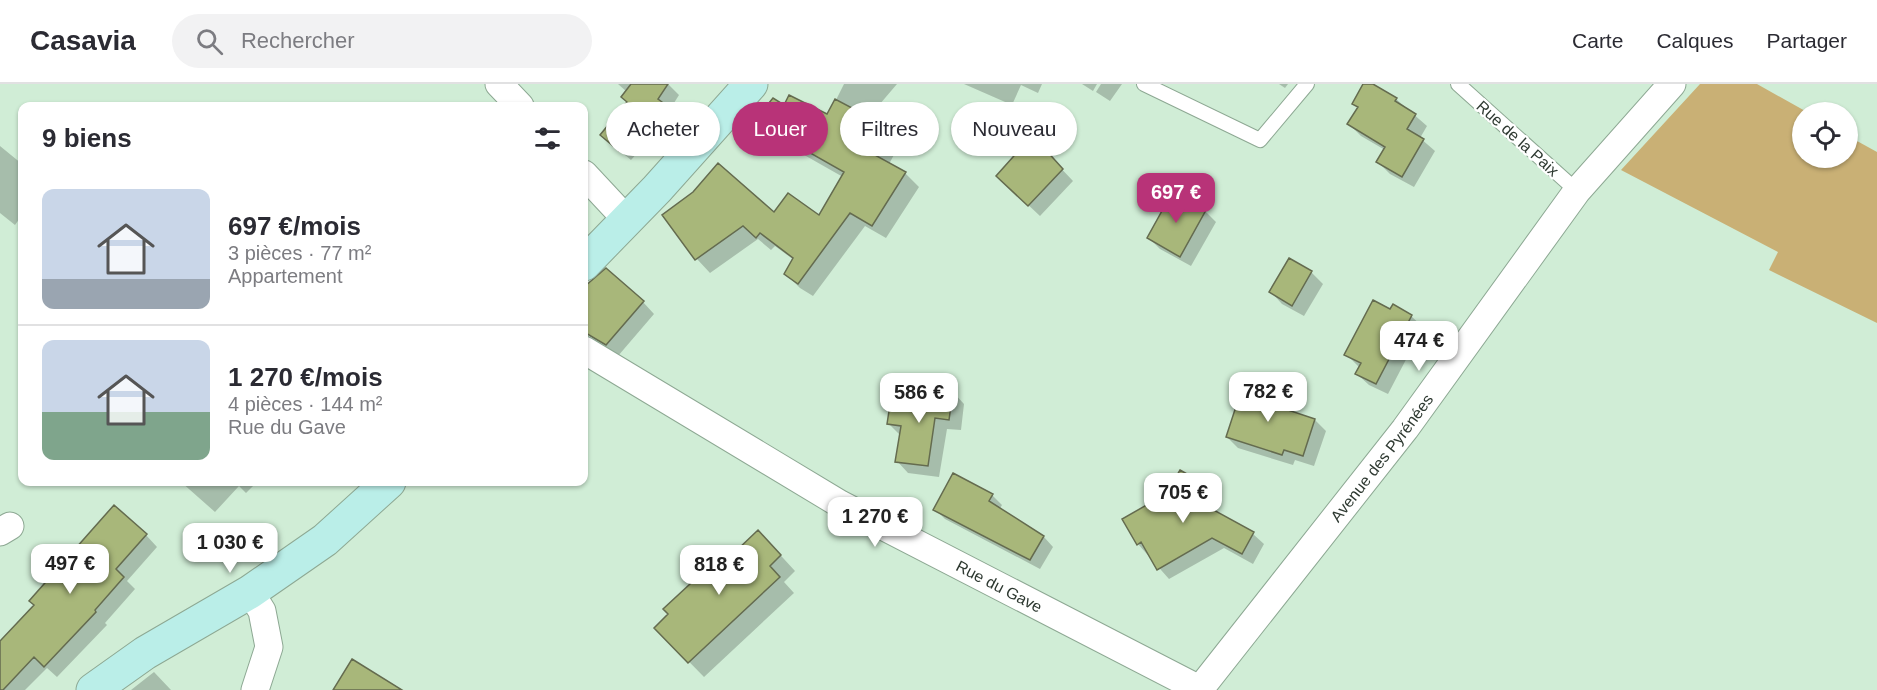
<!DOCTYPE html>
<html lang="fr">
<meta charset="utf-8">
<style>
body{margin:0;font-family:Helvetica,sans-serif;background:#f2f2f3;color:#2b2b33;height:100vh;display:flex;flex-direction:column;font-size:22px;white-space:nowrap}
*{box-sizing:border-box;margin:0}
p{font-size:20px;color:#7c7c81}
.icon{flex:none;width:33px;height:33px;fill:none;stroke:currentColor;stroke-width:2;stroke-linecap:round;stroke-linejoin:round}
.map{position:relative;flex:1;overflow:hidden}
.side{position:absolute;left:18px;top:18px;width:570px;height:384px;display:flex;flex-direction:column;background:#fff;border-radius:12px;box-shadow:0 2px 4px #0004}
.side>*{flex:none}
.guide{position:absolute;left:606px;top:18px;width:570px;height:54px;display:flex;gap:12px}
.fabs{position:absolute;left:1792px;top:18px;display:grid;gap:12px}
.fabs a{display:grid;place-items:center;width:66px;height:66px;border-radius:50%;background:#fff;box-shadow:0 2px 4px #0004;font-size:30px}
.price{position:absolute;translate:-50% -51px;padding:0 14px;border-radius:12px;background:#fff;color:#222;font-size:20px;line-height:39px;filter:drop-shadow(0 2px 3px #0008)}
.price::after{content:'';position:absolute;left:50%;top:36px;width:18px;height:14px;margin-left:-9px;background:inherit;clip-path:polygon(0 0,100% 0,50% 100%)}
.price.active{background:#b83378;color:#fff}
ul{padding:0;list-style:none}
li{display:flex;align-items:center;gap:18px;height:150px;padding:0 24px}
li+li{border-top:2px solid #e1e1e2}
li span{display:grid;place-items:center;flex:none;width:168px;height:120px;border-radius:12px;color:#555}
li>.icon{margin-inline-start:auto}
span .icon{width:72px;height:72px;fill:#fffc;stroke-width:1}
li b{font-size:26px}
h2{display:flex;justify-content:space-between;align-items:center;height:72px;padding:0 24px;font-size:26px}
.chip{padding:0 21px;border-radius:27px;background:#fff;box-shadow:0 2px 4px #0004;font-size:21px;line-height:54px}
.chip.active{background:#b83378;color:#fff}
header{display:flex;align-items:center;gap:36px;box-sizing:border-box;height:84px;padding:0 30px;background:#fff;border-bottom:2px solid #e1e1e2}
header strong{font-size:28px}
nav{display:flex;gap:33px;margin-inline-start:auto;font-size:21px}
.search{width:420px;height:54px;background:#f2f2f3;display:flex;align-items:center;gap:15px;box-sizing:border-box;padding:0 21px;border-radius:33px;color:#7c7c81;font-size:22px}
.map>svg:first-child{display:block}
</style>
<header>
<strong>Casavia</strong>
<div class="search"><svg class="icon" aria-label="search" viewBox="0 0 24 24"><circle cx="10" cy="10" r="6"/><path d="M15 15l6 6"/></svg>Rechercher</div>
<nav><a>Carte</a><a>Calques</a><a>Partager</a></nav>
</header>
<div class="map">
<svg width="1877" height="606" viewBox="0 0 1877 606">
<rect width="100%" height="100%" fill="#d0edd6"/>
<!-- green -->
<path fill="#c9b075" d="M1700,0H1757L1807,28H1803V74H1848V52L1877,68V239L1769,186L1778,168L1621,86Z"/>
<!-- shadow -->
<path fill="#0003" d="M618,0H668L679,11L669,27L672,30L631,76L613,61L629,19L627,8Z
M844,0H897L868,34L887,44L901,58L889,80L905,89L919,103L886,154L865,142L813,212L800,204L786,190L794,176L775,162L771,166L758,155L710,189L697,175L664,131L774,130L819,133L843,93L769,51L756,37L784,23L828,32Z
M964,0H1042L1038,9L1021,1L1012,21Z
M1082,0H1097L1093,7Z
M1101,0H1122L1110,17L1096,8Z
M1279,0H1288L1285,4Z
M1365,0H1370L1396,15L1427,42L1420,54L1435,67L1414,103L1390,90L1378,78L1385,66L1361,52L1349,40L1359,24L1354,19Z
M0,62L22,80V131L15,141L0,129Z
M1055,78L1073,97L1040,132L1009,103Z
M1174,110L1205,127L1216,138L1191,182L1160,165L1149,154Z
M1311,188L1323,200L1304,232L1282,220L1271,208Z
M589,199L643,218L654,230L618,272L600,262L584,246V205Z
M1391,227L1411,232L1423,243L1388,310L1369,301L1357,290L1360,284L1346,270Z
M1271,305L1282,316L1279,325L1315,336L1326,347L1314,382L1295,376L1293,381L1238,364L1227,353Z
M953,308L964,320L961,346L947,345L939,393L908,389L897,377L901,352L888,339L924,319Z
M181,398H257L246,409L239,402L215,428Z
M1207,403L1218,414L1211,426L1253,450L1264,460L1253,480L1224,464L1169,495L1138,460Z
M992,411L1002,421L999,426L1044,453L1053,463L1040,485L945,435L935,425Z
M146,451L157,463L127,497L135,505L105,539L107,541L57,593L47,584L25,606H0V559Z
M773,463L795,487L784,498L794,509L704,593L656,544Z
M154,588L171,606H131Z"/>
<!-- building -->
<path fill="#a8b77a" stroke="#646b4f" stroke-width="1.5" d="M631,0H668L658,15L662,18L619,67L600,51L627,18L621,13Z
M1363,0H1373L1397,14L1395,17L1416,30L1407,45L1424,55L1402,93L1376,78L1385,63L1347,40L1358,23L1352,20Z
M789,11L827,30L835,15L888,43L873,70L906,88L872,142L850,129L798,200L784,190L793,174L760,149L756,154L743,142L695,176L662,131L693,108L718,79L774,128L788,109L819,131L844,88L754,37L773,14L784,21Z
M1030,54L1041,64H1044L1063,85L1028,122L996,92Z
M1173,107L1206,126L1180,173L1147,154Z
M1289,174L1312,187L1292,222L1269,208Z
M606,184L644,217L606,261L584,248V203Z
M1373,216L1390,225L1393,220L1412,231L1376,300L1355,290L1361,279L1344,271Z
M1245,295L1272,304L1267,319L1315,335L1303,372L1284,366L1282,371L1226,353Z
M925,302L953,307L949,336L935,334L928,382L895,378L901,342L887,340L891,314L923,318Z
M1180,386L1208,402L1199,418L1254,448L1242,470L1212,454L1157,486L1141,458L1137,461L1122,435L1166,410Z
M953,389L993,410L989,417L1044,452L1030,476L933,426Z
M114,421L147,450L116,485L124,493L95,526L96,528L44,583L34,573L3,606H0V557L34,521L29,517Z
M758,446L781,471L770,482L780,493L688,579L654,544L668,530L663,525L730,463L736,467Z
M352,575L402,606H333Z"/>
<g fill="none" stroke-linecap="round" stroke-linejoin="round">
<defs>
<path id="lane" d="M1144,0L1260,56L1307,0
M1458,0L1577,107"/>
<g id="street">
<path d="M499,0L520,22"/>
<path d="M584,90L626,135"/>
<path id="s1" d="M584,266L840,420L1201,606"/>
<path d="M0,448L10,442"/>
<path d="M250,508L262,527L269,563L255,606"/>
<path id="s2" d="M1200,605L1405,345L1577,107L1672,0"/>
</g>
<path id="secondary" d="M584,180L657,105L751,0
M93,606L145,569L250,508L325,456L389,398"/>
</defs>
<!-- lane casing -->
<use href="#lane" stroke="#8da893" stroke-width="16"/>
<!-- street casing -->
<use href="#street" stroke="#8da893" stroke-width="29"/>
<!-- secondary casing -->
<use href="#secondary" stroke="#8da893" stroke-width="35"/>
<!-- lane -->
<use href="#lane" stroke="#fff" stroke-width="14"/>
<!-- street -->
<use href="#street" stroke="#fff" stroke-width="27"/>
<!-- secondary -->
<use href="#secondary" stroke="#baeee8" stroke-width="33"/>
</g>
<g text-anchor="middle" stroke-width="4.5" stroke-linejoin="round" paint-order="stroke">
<!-- street labels -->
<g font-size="16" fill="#2e3931" stroke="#fff">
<text transform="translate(1518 54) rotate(42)" y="6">Rue de la Paix</text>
<text dy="6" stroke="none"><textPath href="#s2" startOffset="294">Avenue des Pyrénées</textPath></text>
<text dy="6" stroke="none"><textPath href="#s1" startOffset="478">Rue du Gave</textPath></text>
</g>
</g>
</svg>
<div class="fabs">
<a><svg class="icon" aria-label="locate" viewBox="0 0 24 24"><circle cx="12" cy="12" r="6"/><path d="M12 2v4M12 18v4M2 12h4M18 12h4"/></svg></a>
</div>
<b class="price active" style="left:1176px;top:140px">697 €</b>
<b class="price" style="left:1419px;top:288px">474 €</b>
<b class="price" style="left:1268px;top:339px">782 €</b>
<b class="price" style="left:919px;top:340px">586 €</b>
<b class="price" style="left:1183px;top:440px">705 €</b>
<b class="price" style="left:875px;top:464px">1 270 €</b>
<b class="price" style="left:230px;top:490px">1 030 €</b>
<b class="price" style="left:70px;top:511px">497 €</b>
<b class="price" style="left:719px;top:512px">818 €</b>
<div class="guide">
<a class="chip">Acheter</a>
<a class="chip active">Louer</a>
<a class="chip">Filtres</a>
<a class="chip">Nouveau</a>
</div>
<section class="side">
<h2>9 biens<svg class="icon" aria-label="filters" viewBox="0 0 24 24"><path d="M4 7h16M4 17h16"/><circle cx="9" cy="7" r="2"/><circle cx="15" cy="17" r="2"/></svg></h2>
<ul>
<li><span style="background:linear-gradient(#c9d6e8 75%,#9aa5b1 0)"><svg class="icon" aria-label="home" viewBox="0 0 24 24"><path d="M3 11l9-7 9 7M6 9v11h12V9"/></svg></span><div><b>697 €/mois</b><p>3 pièces · 77 m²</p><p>Appartement</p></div></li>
<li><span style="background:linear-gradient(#c9d6e8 60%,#7fa58c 0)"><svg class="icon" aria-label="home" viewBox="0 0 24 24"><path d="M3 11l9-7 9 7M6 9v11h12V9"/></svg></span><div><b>1 270 €/mois</b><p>4 pièces · 144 m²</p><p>Rue du Gave</p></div></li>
</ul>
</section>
</div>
